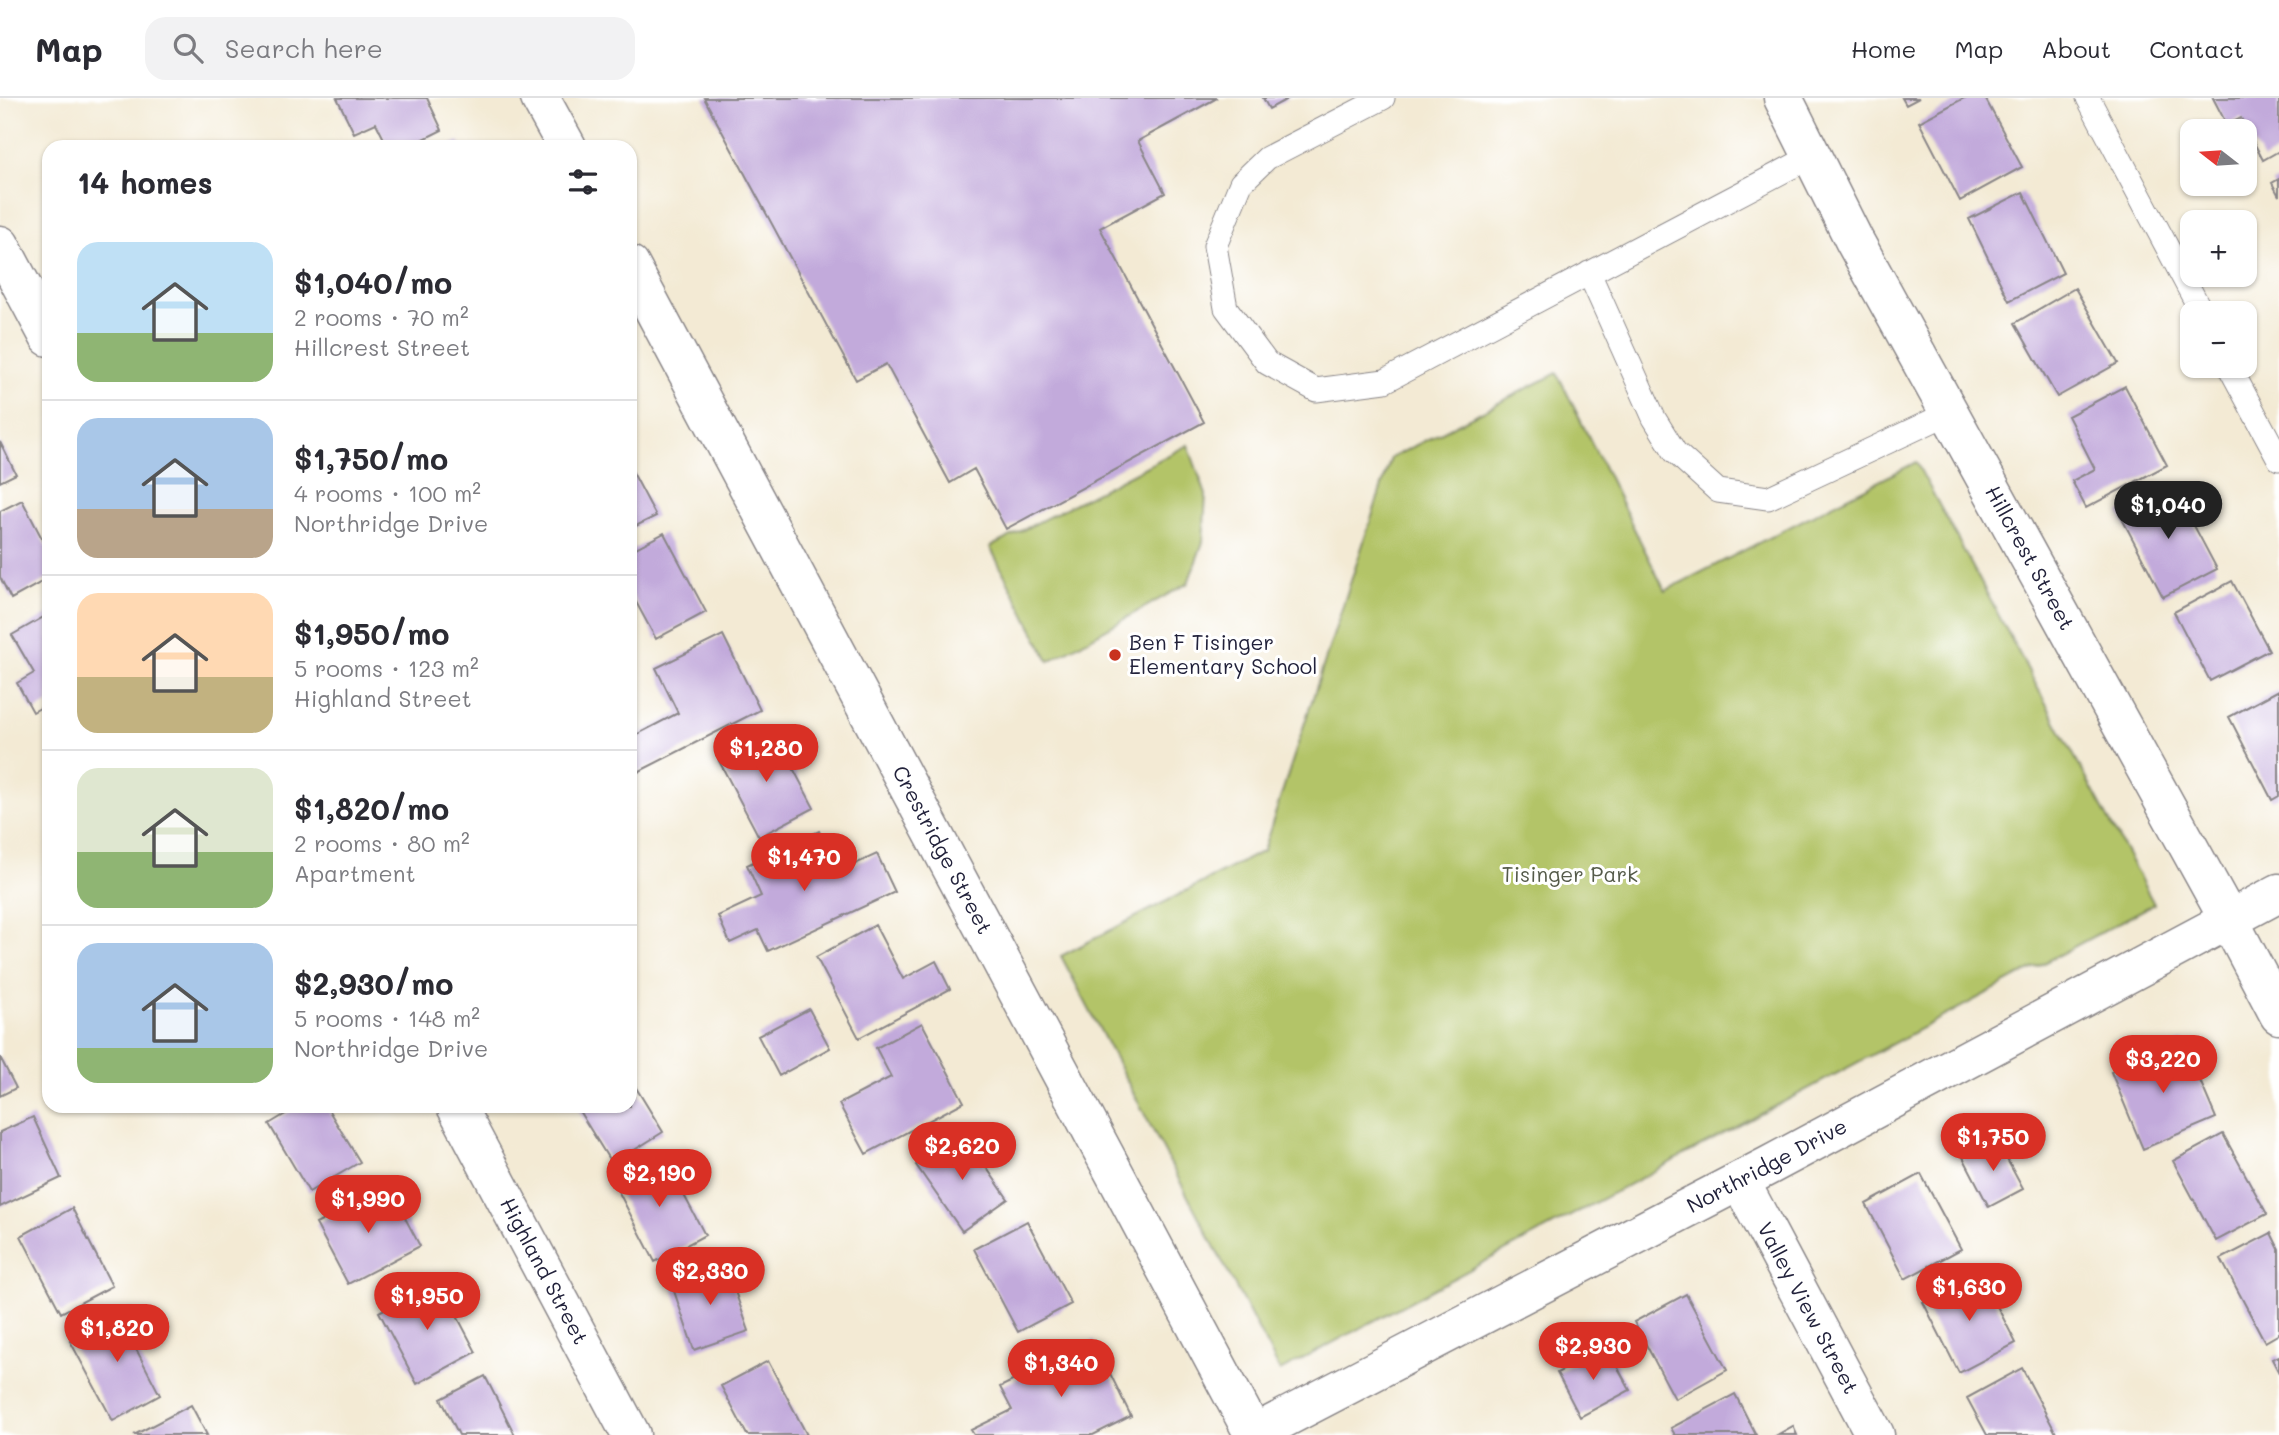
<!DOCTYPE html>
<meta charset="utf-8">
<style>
body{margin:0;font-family:Mali,sans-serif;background:#f2f2f3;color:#2b2b33;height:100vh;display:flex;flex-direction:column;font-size:26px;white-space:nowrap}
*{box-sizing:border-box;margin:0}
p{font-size:23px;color:#7c7c81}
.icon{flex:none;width:38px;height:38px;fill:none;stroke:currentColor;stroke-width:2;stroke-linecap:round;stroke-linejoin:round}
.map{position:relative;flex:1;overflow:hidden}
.sheet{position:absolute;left:42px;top:42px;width:595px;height:973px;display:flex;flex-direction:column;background:#fff;border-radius:21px;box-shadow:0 2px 5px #0004}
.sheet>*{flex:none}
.needle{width:46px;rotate:287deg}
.tools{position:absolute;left:2180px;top:21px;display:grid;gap:14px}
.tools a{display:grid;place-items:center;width:77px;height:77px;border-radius:14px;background:#fff;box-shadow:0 2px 5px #0004;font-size:35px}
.price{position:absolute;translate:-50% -60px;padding:0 16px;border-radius:24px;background:#d93025;color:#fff;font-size:23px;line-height:46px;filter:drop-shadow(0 2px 4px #0008)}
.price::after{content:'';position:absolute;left:50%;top:42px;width:21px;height:16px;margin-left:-10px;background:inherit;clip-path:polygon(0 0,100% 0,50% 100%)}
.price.current{background:#222;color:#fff}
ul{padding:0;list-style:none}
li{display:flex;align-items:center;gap:21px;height:175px;padding:0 35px}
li+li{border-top:2px solid #e1e1e2}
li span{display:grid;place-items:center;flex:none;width:196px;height:140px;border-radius:21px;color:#555}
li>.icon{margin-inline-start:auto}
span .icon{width:84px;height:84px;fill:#fffc;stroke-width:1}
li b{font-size:30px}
h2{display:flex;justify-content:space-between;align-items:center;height:84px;padding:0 35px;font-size:30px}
header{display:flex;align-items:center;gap:42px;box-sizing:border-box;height:98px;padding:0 35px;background:#fff;border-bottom:2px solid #e1e1e2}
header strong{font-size:33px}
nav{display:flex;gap:38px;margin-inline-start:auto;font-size:24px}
.search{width:490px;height:63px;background:#f2f2f3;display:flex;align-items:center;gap:18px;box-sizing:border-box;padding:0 24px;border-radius:21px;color:#7c7c81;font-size:26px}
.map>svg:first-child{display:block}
</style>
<header>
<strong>Map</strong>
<div class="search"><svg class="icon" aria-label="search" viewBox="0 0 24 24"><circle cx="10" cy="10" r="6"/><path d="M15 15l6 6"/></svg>Search here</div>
<nav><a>Home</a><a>Map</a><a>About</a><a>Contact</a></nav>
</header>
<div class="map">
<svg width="2279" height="1337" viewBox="0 0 2279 1337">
<rect width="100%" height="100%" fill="#fff"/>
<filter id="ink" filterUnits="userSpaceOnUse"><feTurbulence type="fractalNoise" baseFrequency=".0143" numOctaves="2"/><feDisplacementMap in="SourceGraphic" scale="14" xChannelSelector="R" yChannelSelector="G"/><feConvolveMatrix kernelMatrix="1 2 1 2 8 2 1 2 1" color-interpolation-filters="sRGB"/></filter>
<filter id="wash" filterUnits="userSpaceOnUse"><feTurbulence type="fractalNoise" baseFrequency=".00686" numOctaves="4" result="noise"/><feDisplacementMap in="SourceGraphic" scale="28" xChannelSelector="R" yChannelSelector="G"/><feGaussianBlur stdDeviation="1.57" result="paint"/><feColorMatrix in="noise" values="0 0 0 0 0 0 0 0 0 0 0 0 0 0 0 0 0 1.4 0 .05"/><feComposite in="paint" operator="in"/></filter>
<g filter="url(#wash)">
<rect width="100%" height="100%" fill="#f3ead4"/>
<!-- green -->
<path fill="#b3c467" stroke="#6a7351" stroke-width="2" d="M1557,275L1665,493L1916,364L2154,806L1280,1273L1061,858L1263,753L1391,360Z
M1188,347L1206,397L1203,444L1188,485L1049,563L990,449Z"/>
<g id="blocks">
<!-- building -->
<path fill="#c2aadb" d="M337,0H427L442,32L408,49H388L376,25L354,35Z
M704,0H1217L1138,43L1165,95L1100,130L1204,324L1006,431L974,371L950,385L886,266L856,282Z
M1263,0H1289L1269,11Z
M1902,0H1919L1906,7Z
M1964,0H1985L2022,69L1960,103L1919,24Z
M2213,0H2279V53L2263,62L2241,20L2227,27Z
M459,43L462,49H447Z
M2279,81V98L2272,85Z
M2023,94L2063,175L2009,203L1969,121Z
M2075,190L2118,265L2057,299L2015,225Z
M2125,288L2167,367L2086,410L2072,383L2095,371L2068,318Z
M0,344L16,376L0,384Z
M630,369L656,418L630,431Z
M2172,386L2217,471L2163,499L2119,415Z
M22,402L49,454V480L11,501L0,479V413Z
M664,435L706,514L656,541L630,493V453Z
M2232,483L2269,552L2210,583L2174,514Z
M49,516V605L33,614L17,585L34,575L12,537Z
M723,537L760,612L630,678V640L678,615L656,570Z
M2279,592V698L2272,702L2229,619Z
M774,634L814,710L759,739L719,663Z
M819,733L838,774L877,756L895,794L768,853L758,832L730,845L718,818L761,798L747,767Z
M875,827L903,881L936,863L950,891L859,940L816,859Z
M809,911L830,950L779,978L758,938Z
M922,925L964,1004L866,1056L839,1006L891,979L876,950Z
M2183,943L2216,1020L2143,1051L2111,974Z
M0,959L16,990L0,998Z
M630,980L663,1034L612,1066L576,1008H630Z
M299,1008H326L360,1064L309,1094L269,1026Z
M33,1019L61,1080L0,1109V1034Z
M962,1034L1008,1101L962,1133L916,1067Z
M2223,1036L2267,1116L2216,1143L2173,1063Z
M1996,1041L2023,1091L1989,1109L1963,1059Z
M664,1059L705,1137L655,1164L614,1085Z
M1921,1076L1961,1151L1905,1181L1866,1106Z
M388,1088L420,1148L348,1186L316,1126Z
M72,1110L112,1188L61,1215L21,1138Z
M1027,1123L1071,1206L1018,1234L974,1151Z
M2271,1135L2279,1151V1236L2265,1244L2221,1161Z
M725,1165L749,1233L694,1252L671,1184Z
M1980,1175L2016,1245L1959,1275L1923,1204Z
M438,1182L476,1254L417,1286L379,1214Z
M1686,1196L1727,1272L1675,1301L1634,1224Z
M131,1210L149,1244L136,1251L160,1297L113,1323L70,1243Z
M1094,1243L1131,1318L1093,1337H974L971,1332L1012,1312L1000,1289Z
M1606,1248L1630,1292L1580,1319L1557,1275Z
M2279,1258V1275L2272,1261Z
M768,1263L807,1337H747L721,1288Z
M2022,1270L2057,1337H1987L1967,1300Z
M485,1278L515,1337H459L441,1301Z
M1735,1296L1756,1337H1675L1671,1330Z
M191,1307L207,1337H134Z
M1793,1328L1797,1337H1777Z"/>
</g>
</g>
<g filter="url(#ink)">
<use href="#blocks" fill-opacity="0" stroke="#8a8688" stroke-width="2"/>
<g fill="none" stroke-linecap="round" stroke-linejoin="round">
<defs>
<path id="service" d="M1383,0L1267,60L1241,85L1215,148L1226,210L1267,265L1316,292L1385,283L1812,58
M2088,0L2202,215
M1589,175L1654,320L1675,354L1718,393L1768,400L1949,315
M2229,268L2279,361"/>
<g id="minor">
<path d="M540,0L567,49"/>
<path d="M0,147L49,239"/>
<path id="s1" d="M630,167L1254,1337"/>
<path id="s2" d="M456,1008L631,1337"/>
<path id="s3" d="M1740,1083L1875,1337"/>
<path id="s4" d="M1252,1337L1770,1067L2279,795"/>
</g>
<g id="tertiary">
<path id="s5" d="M1783,0L1854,142L2229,822L2279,917"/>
</g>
</defs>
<!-- service casing -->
<use href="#service" stroke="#8a8688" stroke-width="25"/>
<!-- minor casing -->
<use href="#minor" stroke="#8a8688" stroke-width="41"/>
<!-- tertiary casing -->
<use href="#tertiary" stroke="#8a8688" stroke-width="41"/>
<!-- service -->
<use href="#service" stroke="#fff" stroke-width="23"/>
<!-- minor -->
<use href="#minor" stroke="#fff" stroke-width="38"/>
<!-- tertiary -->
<use href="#tertiary" stroke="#fff" stroke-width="38"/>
</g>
</g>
<!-- markers -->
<circle fill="#c8321e" stroke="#fff" stroke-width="2.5" cx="1115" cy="557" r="7"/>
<g text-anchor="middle" stroke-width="6" stroke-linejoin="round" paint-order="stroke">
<!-- street labels -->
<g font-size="21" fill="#22223b" stroke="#fff">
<text dy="7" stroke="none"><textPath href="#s5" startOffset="522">Hillcrest Street</textPath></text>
<text dy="7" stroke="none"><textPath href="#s1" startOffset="663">Crestridge Street</textPath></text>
<text dy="7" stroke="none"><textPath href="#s4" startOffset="581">Northridge Drive</textPath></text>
<text dy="7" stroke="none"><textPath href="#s2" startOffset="187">Highland Street</textPath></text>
<text dy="7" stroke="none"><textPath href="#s3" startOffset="144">Valley View Street</textPath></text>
</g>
<!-- poi labels -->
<g font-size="21" fill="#22223b" stroke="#fff" text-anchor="start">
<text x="1129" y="552">Ben F Tisinger<tspan x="1129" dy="24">Elementary School</tspan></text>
</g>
<!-- park labels -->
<g font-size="21" fill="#555b4a" stroke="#fff">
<text x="1570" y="784">Tisinger Park</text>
</g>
</g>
</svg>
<div class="tools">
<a><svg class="needle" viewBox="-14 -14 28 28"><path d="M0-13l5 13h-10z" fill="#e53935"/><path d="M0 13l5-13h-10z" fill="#7c7c81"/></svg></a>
<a>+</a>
<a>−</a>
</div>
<b class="price current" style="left:2168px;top:443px">$1,040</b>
<b class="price" style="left:766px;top:686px">$1,280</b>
<b class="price" style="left:804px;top:795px">$1,470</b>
<b class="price" style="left:2163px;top:997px">$3,220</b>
<b class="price" style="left:1993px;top:1075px">$1,750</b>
<b class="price" style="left:962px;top:1084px">$2,620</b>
<b class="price" style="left:659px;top:1111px">$2,190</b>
<b class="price" style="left:368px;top:1137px">$1,990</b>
<b class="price" style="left:710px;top:1209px">$2,330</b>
<b class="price" style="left:1969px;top:1225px">$1,630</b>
<b class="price" style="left:427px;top:1234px">$1,950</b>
<b class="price" style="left:117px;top:1266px">$1,820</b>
<b class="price" style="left:1593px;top:1284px">$2,930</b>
<b class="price" style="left:1061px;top:1301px">$1,340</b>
<section class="sheet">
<h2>14 homes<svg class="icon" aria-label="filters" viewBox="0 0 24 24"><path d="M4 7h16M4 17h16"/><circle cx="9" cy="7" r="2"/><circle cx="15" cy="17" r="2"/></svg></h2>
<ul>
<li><span style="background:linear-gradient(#bfe0f5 65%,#8fb573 0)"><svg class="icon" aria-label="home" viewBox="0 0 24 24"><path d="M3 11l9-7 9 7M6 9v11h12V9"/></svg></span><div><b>$1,040/mo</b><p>2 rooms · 70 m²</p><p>Hillcrest Street</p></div></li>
<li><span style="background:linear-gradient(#a9c7e8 65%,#b9a48a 0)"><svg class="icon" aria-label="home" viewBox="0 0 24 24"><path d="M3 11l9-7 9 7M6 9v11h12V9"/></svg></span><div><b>$1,750/mo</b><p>4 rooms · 100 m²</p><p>Northridge Drive</p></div></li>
<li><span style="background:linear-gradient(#ffd9b3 60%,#c2b280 0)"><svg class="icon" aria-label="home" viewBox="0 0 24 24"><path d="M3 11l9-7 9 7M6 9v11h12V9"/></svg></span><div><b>$1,950/mo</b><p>5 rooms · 123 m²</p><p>Highland Street</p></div></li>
<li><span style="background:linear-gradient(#dfe7d0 60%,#8fb573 0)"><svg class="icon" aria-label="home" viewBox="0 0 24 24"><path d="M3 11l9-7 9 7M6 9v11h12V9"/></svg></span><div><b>$1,820/mo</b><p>2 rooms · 80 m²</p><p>Apartment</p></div></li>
<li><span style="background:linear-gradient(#a9c7e8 75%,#8fb573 0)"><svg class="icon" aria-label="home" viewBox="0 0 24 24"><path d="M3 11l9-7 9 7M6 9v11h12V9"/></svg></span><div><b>$2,930/mo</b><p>5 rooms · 148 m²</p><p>Northridge Drive</p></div></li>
</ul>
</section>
</div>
